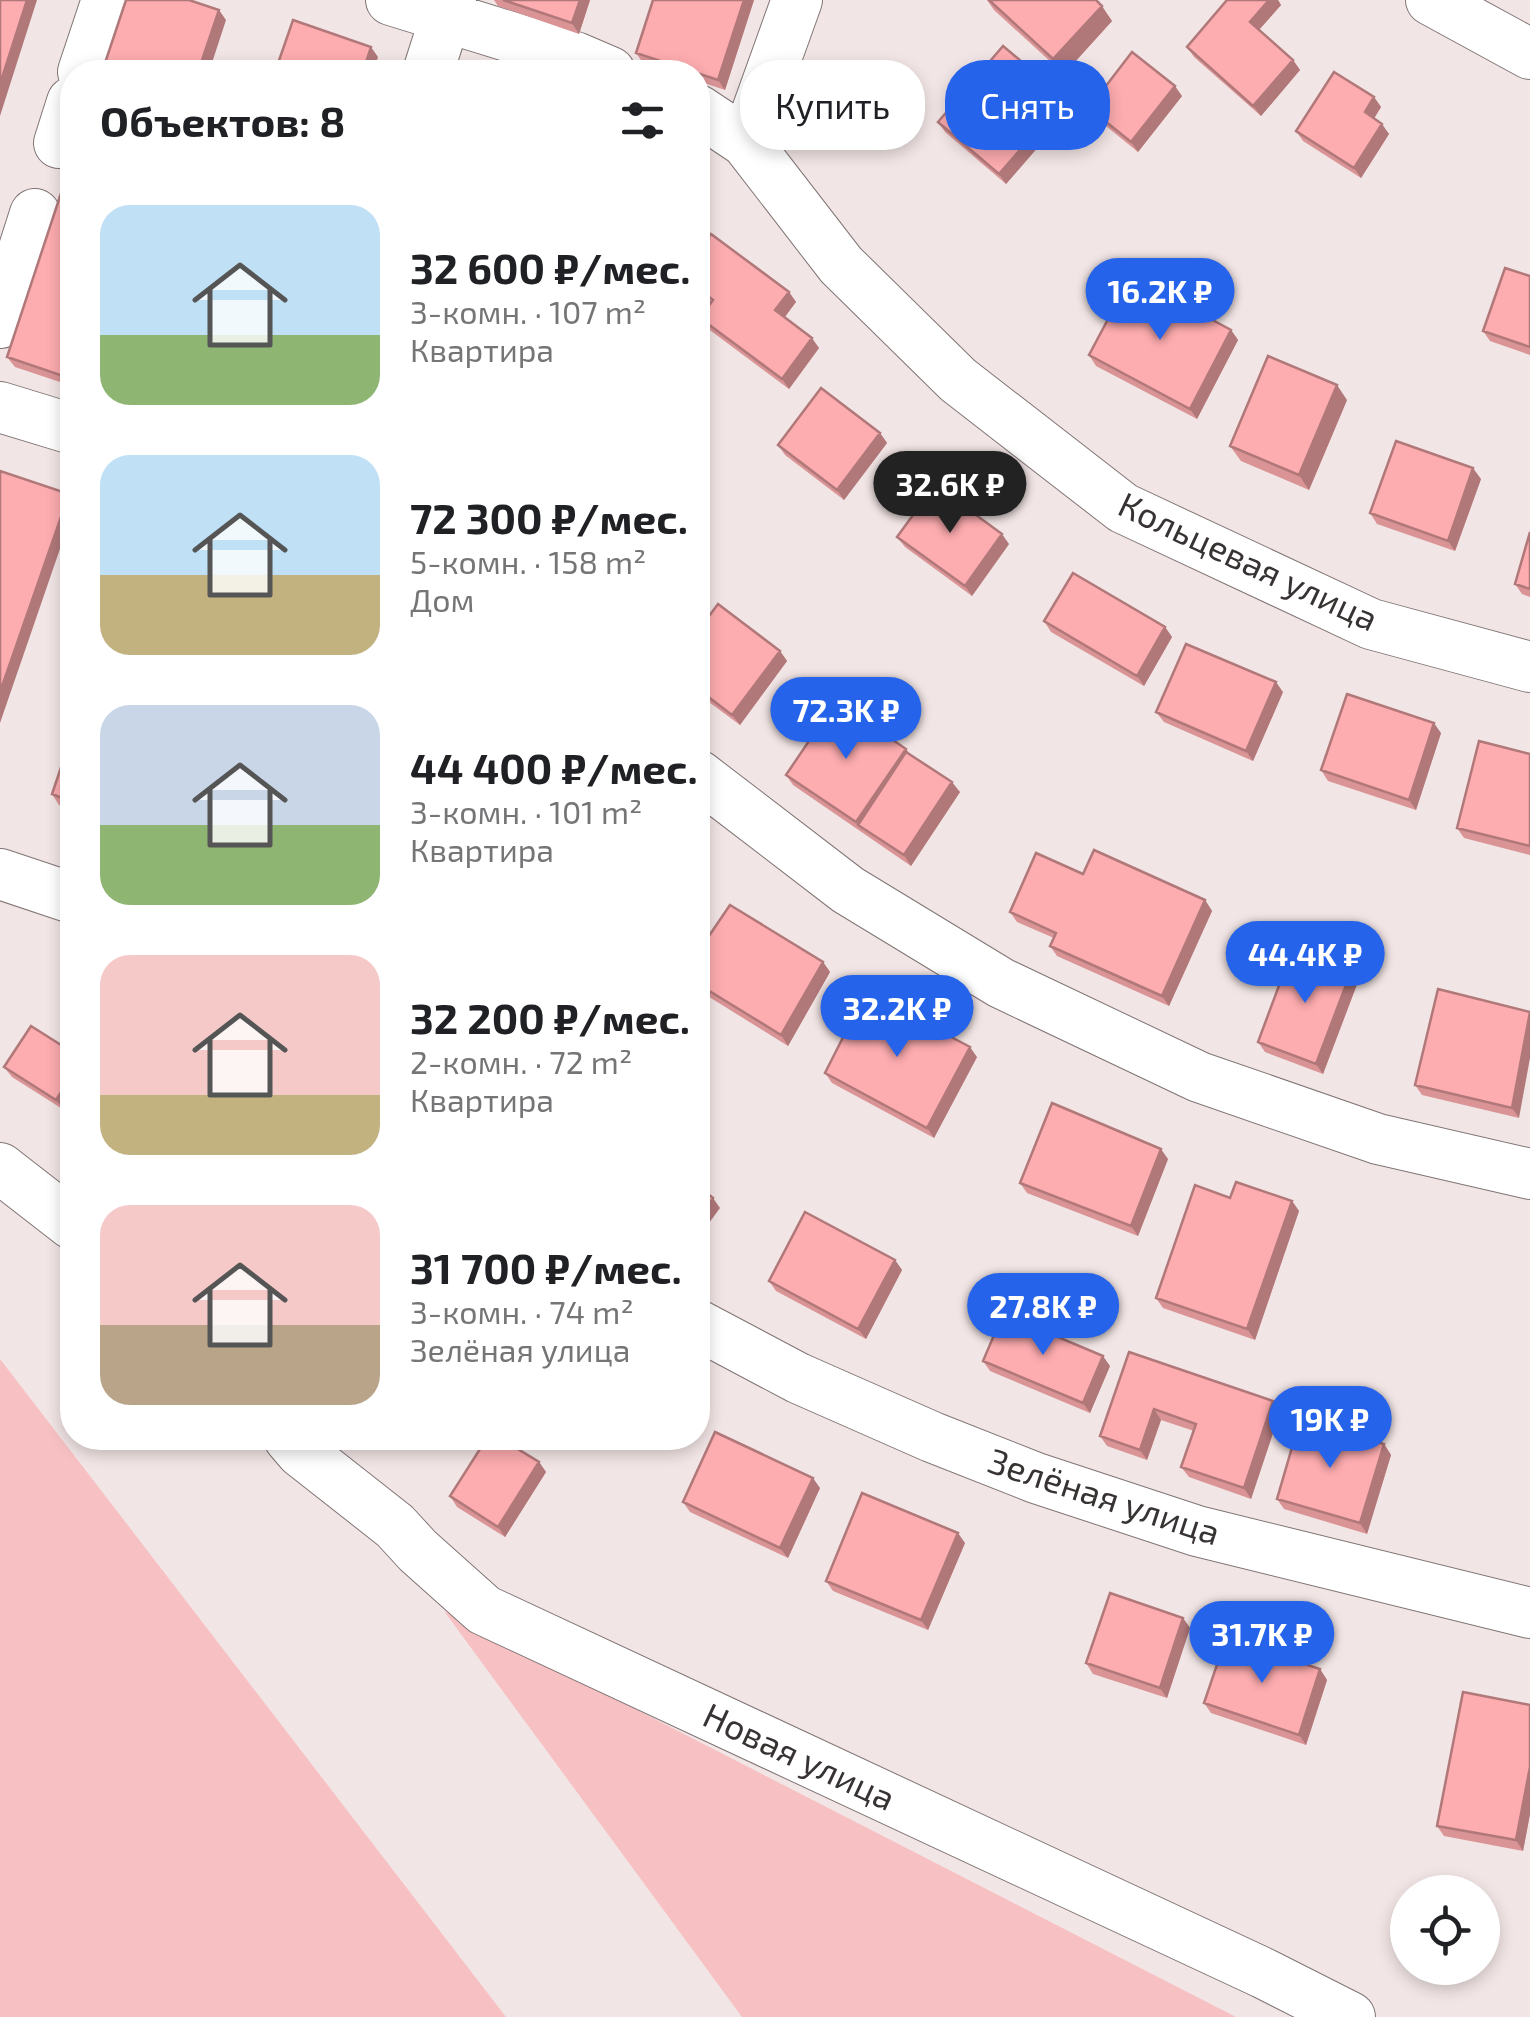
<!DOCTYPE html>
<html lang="ru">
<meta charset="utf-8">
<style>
body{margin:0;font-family:"Exo 2",sans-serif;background:#f2f2f2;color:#202124;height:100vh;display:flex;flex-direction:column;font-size:38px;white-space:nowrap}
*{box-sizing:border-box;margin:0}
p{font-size:32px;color:#757577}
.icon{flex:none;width:55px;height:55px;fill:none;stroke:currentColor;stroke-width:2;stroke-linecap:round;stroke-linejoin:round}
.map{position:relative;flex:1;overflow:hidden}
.sheet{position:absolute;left:60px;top:60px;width:650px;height:1390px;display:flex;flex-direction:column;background:#fff;border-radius:40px;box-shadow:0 5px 15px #0003}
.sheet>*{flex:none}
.banner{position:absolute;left:740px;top:60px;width:640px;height:90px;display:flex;gap:20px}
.controls{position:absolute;left:1390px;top:1875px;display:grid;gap:20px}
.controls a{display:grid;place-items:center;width:110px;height:110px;border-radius:50%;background:#fff;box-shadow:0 5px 15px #0003;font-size:50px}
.price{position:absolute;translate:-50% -85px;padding:0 22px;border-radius:35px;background:#2563eb;color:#fff;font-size:32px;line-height:65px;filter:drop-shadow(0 2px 5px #0008)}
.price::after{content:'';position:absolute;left:50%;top:60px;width:30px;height:22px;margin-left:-15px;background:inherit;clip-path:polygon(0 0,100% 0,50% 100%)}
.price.current{background:#222;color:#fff}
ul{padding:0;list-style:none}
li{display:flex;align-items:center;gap:30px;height:250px;padding:0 40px}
li span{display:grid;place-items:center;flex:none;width:280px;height:200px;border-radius:30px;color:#555}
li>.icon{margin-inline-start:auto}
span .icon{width:120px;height:120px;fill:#fffc;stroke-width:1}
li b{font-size:42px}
h2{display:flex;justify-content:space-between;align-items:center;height:120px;padding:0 40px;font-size:42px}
.chip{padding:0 35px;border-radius:40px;background:#fff;box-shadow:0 5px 15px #0003;font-size:35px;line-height:90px}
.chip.current{background:#2563eb;color:#fff}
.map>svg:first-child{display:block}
</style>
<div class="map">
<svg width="1530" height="2017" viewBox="0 0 1530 2017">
<rect width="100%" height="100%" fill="#f2e5e5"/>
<!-- green -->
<path fill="#f7c1c3" d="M0,1359L506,2017H0Z
M444,1611L1236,2017H742Z"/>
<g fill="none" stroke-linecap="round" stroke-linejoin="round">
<defs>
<path id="minor" d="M391,0L575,57L610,72
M1431,0L1530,54
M83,72L107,0
M428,72L451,0
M698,110L746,142L841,265L958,380L1123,508L1371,624L1530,667
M746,142L797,0
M59,143L72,102
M0,323L35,214
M0,407L72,429
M698,775L848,890L1001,983L1199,1077L1378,1139L1530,1174
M0,874L72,898
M0,1168L72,1224
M698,1325L798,1378L932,1437L1036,1478L1197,1531L1530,1613
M289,1438L301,1452L395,1526L418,1551L484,1610L1263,1973L1350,2017"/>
</defs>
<!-- minor casing -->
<use href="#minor" stroke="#807575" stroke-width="52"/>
<!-- minor -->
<use href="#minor" stroke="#fff" stroke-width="50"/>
</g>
<!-- wall -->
<path fill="#da9496" d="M494,0H590L579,34L498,6Z
M754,0L725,90L698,81V72H673L643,63L636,53Z
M987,0H1096L1112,21L1064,74L994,10Z
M1227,0H1278L1281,5L1259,30L1293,60L1300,70L1261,116L1194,57L1187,47Z
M1182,96L1138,152L1096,118L1089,108Z
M1374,97L1381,107L1374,118L1389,134L1361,178L1303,141L1296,131Z
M1065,98L1072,108L1006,184L945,132L938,122Z
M72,160V386L15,367L7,357Z
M698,252L789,292L796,302L784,317L819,348L789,389L707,328L700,318L711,303L698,293Z
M1530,276V355L1490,341L1483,331Z
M1231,330L1238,340L1197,419L1096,366L1089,355Z
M1347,400L1309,490L1241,461L1230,446Z
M880,433L887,443L844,500L785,455L778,445Z
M1481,479L1455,551L1377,524L1370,513Z
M1530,532V597L1522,594L1515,584Z
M897,537L1009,544L972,596L905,547Z
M1044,621L1165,627L1172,637L1144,686L1051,632Z
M698,631L780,651L787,661L740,725L698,694Z
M1283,692L1253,761L1164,722L1156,712Z
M1441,733L1416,810L1328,781L1321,770Z
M72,735V809L59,805L52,794Z
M906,749L909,754L960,792L911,866L793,785L786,775Z
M1530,754V855L1464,838L1457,828Z
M1083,874L1205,900L1212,911L1169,1006L1057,956L1050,946L1054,938L1017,922L1010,912Z
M698,952L823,962L830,972L788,1046L698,990Z
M1352,969L1359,979L1323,1074L1265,1052L1258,1042Z
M1438,989L1519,1118L1422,1095L1415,1085Z
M31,1026L64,1110L12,1077L4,1067Z
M977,1057L934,1138L832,1083L825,1073Z
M1168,1159L1138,1236L1027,1193L1020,1183Z
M1230,1198L1292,1201L1299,1211L1255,1340L1163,1308L1156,1298Z
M895,1260L902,1270L866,1339L776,1291L769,1281Z
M1129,1352L1273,1401L1280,1412L1251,1499L1189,1477L1181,1467L1194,1431L1161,1420L1147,1460L1107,1446L1100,1436Z
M983,1361L1110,1366L1090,1413L990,1371Z
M1384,1444L1391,1455L1367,1534L1284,1509L1277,1499Z
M539,1462L546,1472L505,1537L457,1507L450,1496Z
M820,1488L788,1558L690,1512L683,1502Z
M965,1543L928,1630L833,1591L826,1581Z
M1183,1618L1190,1628L1167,1698L1093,1674L1086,1663Z
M1320,1669L1327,1680L1306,1745L1211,1713L1204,1703Z
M1530,1705V1814L1523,1851L1444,1836L1437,1826Z"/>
<!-- shaded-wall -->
<path fill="#b1787a" d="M27,0H37L0,116V84Z
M580,0H590L579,34L572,23Z
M744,0H754L725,90L718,80Z
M1269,0H1278L1281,5L1257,32L1250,22Z
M1102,6L1112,21L1064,74L1053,59Z
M219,10L226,20L209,72H198Z
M371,47L378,57L373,72H363Z
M1293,60L1300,70L1261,116L1253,106Z
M1175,86L1182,96L1138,152L1131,142Z
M1374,97L1381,107L1372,122L1365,112Z
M1065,98L1072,108L1006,184L999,174Z
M1382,124L1389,134L1361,178L1354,168Z
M789,292L796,302L782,321L775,310Z
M1231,330L1238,340L1197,419L1190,409Z
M812,338L819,348L789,389L782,379Z
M1337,385L1347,400L1309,490L1299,475Z
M880,433L887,443L844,500L837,490Z
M1473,468L1481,479L1455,551L1448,541Z
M69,494L72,500V514L0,723V692Z
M1002,534L1009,544L972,596L965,586Z
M1165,627L1172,637L1144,686L1137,676Z
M780,651L787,661L740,725L732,715Z
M1276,682L1283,692L1253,761L1246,751Z
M1434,723L1441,733L1416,810L1409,800Z
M906,749L913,759L858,825L863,832L856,822Z
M952,782L960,792L911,866L904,855Z
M1205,900L1212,911L1169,1006L1162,996Z
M823,962L830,972L788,1046L781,1035Z
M1352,969L1359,979L1323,1074L1316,1064Z
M1530,1012V1058L1519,1118L1512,1108Z
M970,1047L977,1057L934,1138L927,1128Z
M72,1075V1096L64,1110L56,1100Z
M1161,1149L1168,1159L1138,1236L1131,1226Z
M713,1198L720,1208L698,1238V1219Z
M1292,1201L1299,1211L1255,1340L1247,1329Z
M895,1260L902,1270L866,1339L858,1329Z
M1103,1356L1110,1366L1090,1413L1083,1403Z
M1273,1401L1280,1412L1251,1499L1244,1488Z
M1154,1409L1161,1420L1147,1460L1140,1450Z
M1384,1444L1391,1455L1367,1534L1360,1523Z
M539,1462L546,1472L505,1537L498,1527Z
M813,1478L820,1488L788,1558L780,1548Z
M958,1533L965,1543L928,1630L921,1620Z
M1183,1618L1190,1628L1167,1698L1160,1688Z
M1320,1669L1327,1680L1306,1745L1299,1735Z
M1530,1767V1814L1523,1851L1516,1840Z"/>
<!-- building -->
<path fill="#fdacaf" stroke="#b1787a" stroke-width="2.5" d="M0,0H27L0,84Z
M126,0H189L219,10L198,72H102Z
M503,0H580L572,23Z
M653,0H744L718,80L636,53Z
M989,0H1096L1102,6L1053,59Z
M1227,0H1269L1250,22L1293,60L1253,106L1187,47Z
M293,20L371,47L363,72H275Z
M1003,46L1065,98L999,174L938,122Z
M1132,52L1175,86L1131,142L1089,108Z
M1334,72L1374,97L1365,112L1382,124L1354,168L1296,131Z
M72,160V379L7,357Z
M711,234L789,292L775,310L812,338L782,379L700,318L713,300L698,288V252Z
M1505,268L1530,276V347L1483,331Z
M1131,276L1231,330L1190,409L1089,355Z
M1268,356L1337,385L1299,475L1230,446Z
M821,388L880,433L837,490L778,445Z
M1396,441L1473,468L1448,541L1370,513Z
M0,471L69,494L0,692Z
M935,485L1002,534L965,586L897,537Z
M1530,532V589L1515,584Z
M1073,573L1165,627L1137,676L1044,621Z
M718,604L780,651L732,715L698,689V631Z
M1186,644L1276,682L1246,751L1156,712Z
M1347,694L1434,723L1409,800L1321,770Z
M836,701L906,749L856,822L786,775Z
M72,735V802L52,794Z
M1479,741L1530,754V846L1457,828Z
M906,752L952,782L904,855L858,825Z
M1094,850L1205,900L1162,996L1050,946L1056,933L1010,912L1036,853L1083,874Z
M730,905L823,962L781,1035L698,984V952Z
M1293,948L1352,969L1316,1064L1258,1042Z
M1438,989L1530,1012L1512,1108L1415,1085Z
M866,992L970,1047L927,1128L825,1073Z
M31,1026L72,1052V1075L56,1100L4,1067Z
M1052,1103L1161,1149L1131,1226L1020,1183Z
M1236,1182L1292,1201L1247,1329L1156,1298L1195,1185L1230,1198Z
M698,1186L713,1198L698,1219Z
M805,1212L895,1260L858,1329L769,1281Z
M1003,1314L1103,1356L1083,1403L983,1361Z
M1129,1352L1273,1401L1244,1488L1181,1467L1196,1424L1154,1409L1140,1450L1100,1436Z
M1300,1420L1384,1444L1360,1523L1277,1499Z
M715,1432L813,1478L780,1548L683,1502Z
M487,1438H500L539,1462L498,1527L450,1496Z
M862,1493L958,1533L921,1620L826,1581Z
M1110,1593L1183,1618L1160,1688L1086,1663Z
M1226,1638L1320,1669L1299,1735L1204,1703Z
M1463,1692L1530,1705V1767L1516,1840L1437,1826Z"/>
<g text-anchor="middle" stroke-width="8" stroke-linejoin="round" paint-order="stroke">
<!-- street labels -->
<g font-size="35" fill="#383333" stroke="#fff">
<text transform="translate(1248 562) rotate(25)" y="12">Кольцевая улица</text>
<text transform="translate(1104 1497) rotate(18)" y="12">Зелёная улица</text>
<text transform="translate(799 1757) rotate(25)" y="12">Новая улица</text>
</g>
</g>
</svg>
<div class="controls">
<a><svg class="icon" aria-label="locate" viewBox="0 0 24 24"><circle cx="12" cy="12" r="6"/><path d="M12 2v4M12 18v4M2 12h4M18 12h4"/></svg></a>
</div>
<b class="price" style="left:1160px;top:343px">16.2K ₽</b>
<b class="price current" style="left:950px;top:536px">32.6K ₽</b>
<b class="price" style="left:846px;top:762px">72.3K ₽</b>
<b class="price" style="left:1305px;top:1006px">44.4K ₽</b>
<b class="price" style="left:897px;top:1060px">32.2K ₽</b>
<b class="price" style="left:1043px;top:1358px">27.8K ₽</b>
<b class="price" style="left:1330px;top:1471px">19K ₽</b>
<b class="price" style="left:1262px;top:1686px">31.7K ₽</b>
<div class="banner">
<a class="chip">Купить</a>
<a class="chip current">Снять</a>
</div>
<section class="sheet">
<h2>Объектов: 8<svg class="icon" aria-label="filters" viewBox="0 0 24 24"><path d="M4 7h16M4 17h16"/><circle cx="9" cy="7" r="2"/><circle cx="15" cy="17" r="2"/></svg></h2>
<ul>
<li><span style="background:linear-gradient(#bfe0f5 65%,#8fb573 0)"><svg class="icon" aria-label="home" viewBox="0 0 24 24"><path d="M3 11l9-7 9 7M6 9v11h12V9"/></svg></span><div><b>32 600 ₽/мес.</b><p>3-комн. · 107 m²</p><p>Квартира</p></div></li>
<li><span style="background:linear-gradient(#bfe0f5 60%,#c2b280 0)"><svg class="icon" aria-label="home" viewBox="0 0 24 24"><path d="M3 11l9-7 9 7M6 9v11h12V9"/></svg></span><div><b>72 300 ₽/мес.</b><p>5-комн. · 158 m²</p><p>Дом</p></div></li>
<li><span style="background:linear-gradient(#c9d6e8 60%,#8fb573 0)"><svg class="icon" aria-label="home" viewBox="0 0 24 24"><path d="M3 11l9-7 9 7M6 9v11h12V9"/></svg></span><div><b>44 400 ₽/мес.</b><p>3-комн. · 101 m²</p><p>Квартира</p></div></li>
<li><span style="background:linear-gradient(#f6c9c9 70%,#c2b280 0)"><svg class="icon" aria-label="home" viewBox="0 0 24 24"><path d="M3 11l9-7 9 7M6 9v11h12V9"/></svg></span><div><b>32 200 ₽/мес.</b><p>2-комн. · 72 m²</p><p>Квартира</p></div></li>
<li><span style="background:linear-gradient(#f6c9c9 60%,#b9a48a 0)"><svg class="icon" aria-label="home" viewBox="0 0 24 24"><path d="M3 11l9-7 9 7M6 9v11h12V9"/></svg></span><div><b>31 700 ₽/мес.</b><p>3-комн. · 74 m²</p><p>Зелёная улица</p></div></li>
</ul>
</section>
</div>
